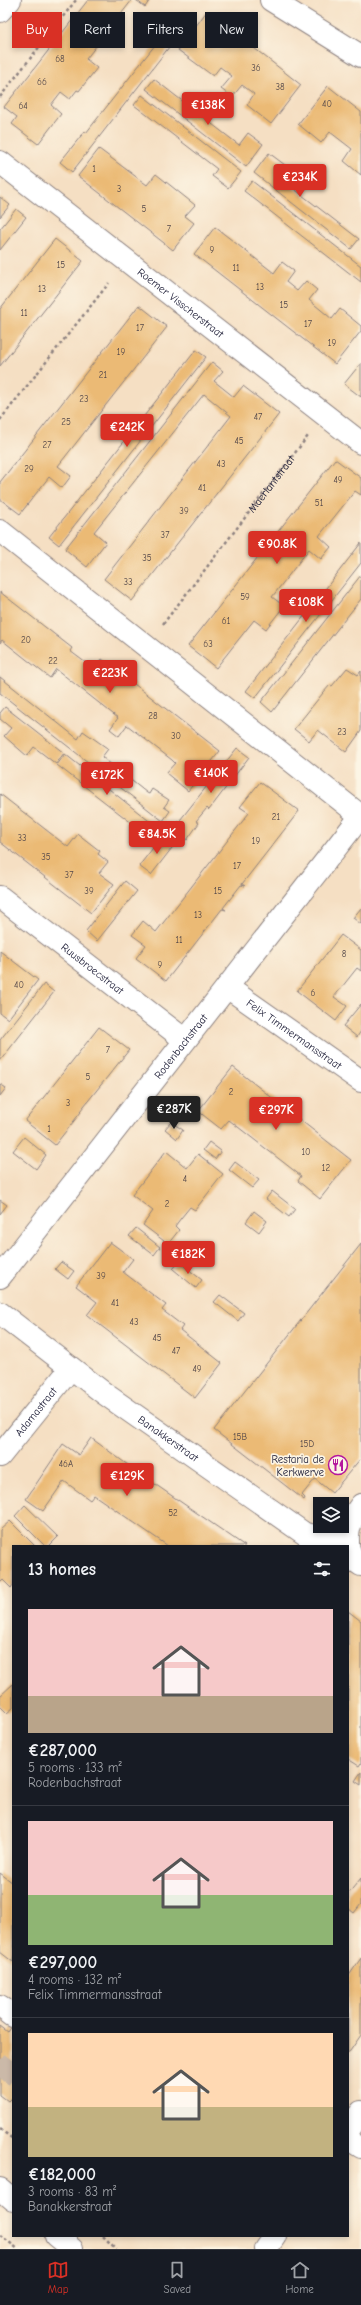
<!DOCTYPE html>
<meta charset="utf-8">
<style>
body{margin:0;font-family:"Comic Neue",sans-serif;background:#20242c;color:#f1f3f6;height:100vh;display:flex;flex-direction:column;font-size:15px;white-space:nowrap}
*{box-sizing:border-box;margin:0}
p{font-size:13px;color:#9ea1a6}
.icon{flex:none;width:22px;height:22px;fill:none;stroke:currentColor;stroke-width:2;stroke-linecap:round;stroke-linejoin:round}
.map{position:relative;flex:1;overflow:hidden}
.drawer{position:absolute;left:12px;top:1545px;width:337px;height:692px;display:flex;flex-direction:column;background:#171b24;border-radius:0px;box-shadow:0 2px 6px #0003}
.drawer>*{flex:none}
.banner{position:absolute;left:12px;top:12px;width:337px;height:36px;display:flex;gap:8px}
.buttons{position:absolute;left:313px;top:1497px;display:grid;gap:8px}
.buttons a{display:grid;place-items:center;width:36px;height:36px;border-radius:0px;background:#171b24;box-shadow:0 2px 6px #0003;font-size:20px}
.price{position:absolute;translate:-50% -34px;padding:0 9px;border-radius:4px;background:#d93025;color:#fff;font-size:13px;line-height:26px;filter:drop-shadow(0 1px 2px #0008)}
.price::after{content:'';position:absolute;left:50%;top:24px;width:12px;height:9px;margin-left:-6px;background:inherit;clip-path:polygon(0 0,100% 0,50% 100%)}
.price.selected{background:#222;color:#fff}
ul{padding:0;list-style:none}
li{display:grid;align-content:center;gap:8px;height:212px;padding:0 16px}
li+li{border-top:1px solid #363941}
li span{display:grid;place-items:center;height:124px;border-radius:0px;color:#555}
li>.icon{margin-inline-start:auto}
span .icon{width:72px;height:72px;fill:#fffc;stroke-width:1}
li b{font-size:17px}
h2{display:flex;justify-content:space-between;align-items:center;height:48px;padding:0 16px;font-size:17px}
.chip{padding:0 14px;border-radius:0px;background:#171b24;box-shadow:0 2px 6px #0003;font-size:14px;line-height:36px}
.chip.selected{background:#d93025;color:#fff}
.tabs{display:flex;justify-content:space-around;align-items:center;height:56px;border-top:1px solid #363941;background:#171b24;font-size:11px;color:#9ea1a6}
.tabs a{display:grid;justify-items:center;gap:2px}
.tabs .selected{color:#d93025}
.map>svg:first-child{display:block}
</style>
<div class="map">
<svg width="361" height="2249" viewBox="0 0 361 2249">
<rect width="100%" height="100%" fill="#fcf5e5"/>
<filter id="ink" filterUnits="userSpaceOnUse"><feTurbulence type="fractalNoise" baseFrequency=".025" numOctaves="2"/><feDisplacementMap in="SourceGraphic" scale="8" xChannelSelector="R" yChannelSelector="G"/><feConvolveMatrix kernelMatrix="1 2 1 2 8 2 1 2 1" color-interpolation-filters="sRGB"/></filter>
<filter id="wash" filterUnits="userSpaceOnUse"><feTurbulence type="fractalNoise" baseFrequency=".012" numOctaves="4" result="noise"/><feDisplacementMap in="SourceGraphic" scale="16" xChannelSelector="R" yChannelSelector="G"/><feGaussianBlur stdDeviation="0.9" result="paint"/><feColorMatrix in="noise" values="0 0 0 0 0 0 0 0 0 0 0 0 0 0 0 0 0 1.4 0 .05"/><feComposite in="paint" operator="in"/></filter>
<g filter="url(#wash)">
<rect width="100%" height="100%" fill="#f5dfc3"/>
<g id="blocks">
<!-- building -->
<path fill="#ebba75" d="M88,0H132L86,59L97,68L79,91L77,90L70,99L61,92L51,105L61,114L38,144L12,124L17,117L4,107Z
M136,0H150L145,7Z
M207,11L301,85L271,124L247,105L254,94L242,85L232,97L221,89L232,76L220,67L213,76L178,50Z
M173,13L187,24L72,172L60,162L85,131L86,133L159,40L155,37Z
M154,79L239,145L248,133L263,144L246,167L146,89Z
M328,86L361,112V175L344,161L352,149L330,132L321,143L298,124Z
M142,95L241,172L228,188L212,176L217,169L134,105Z
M99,149L147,185L156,174L195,205L185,216L194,223L173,250L78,176Z
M269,153L297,174L289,185L359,239L351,249L254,173Z
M252,181L361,266V282L244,191Z
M0,197L10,205L0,217Z
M16,209L26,217L0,250V229Z
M215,227L274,273L282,262L294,271L286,282L297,291L306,281L317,290L309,300L332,319L340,309L361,326V331L335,364L194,254Z
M55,239L83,261L0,366V309Z
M139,305L167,327L58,466L71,476L62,488L49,477L20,514L0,499V482Z
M196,350L206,357L59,545L49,537Z
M212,362L223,371L214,381L234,397L243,386L279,414L132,601L104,579L231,416L204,394L94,532L106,542L87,567L65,549Z
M361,363V397L344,384Z
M335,459L361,478V495L355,491L319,536L331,547L321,559L309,549L272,597L284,606L266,629L254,620L216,668L188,646Z
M361,543V563L255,698L246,691Z
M361,575V599L272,712L261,702Z
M0,592L72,648L70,651L94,669L102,659L220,751L188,791L166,773L175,763L172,760L127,725L119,736L110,729L118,718L56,669L50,678L2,640L0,643Z
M347,668L358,675L361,671V731L346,752L318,730L309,741L294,729L323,693L330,685L332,686Z
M0,677L78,739L83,731L107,748L108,749L102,757L147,793L149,794L152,789L169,800L164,807L170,811L163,821L0,693Z
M5,707L64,753L56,764L34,747L27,756L4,736L11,728L0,719V713Z
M237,748L249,757L209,810L207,808L196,821L199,823L187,840L173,829Z
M65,754L158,828L151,838L57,765Z
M260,782L299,811L242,884L245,886L241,885L223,908L226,910L222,909L166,981L136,958L146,945L132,935L143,921L156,932L249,813L240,807Z
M0,794L68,847L78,834L100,851L98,854L108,862L99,873L114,884L91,913L0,842Z
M163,835L175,844L151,875L139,866Z
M125,881L137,891L97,941L86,931Z
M361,908V924L353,918Z
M341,935L361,950V971L357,968L334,997L347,1006L336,1021L297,991Z
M0,951L38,980L8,1019L0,1013Z
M44,984L54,992L0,1061V1040Z
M361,1004V1031L357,1037L343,1026Z
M99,1027L129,1050L80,1111L81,1112L55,1145L25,1121Z
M233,1067L351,1160L320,1199L298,1181L301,1176L229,1120L221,1129L198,1111Z
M0,1084L6,1088L0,1096Z
M171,1122L183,1130L177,1139L165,1129Z
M24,1137L46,1155L36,1169L13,1151Z
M209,1142L221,1151L215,1159L203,1150Z
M166,1151L187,1168L198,1154L223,1174L195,1210L190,1207L181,1218L175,1226L179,1230L168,1244L143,1225L153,1211L132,1195Z
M235,1162L259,1180L252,1188L229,1170Z
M272,1191L295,1209L289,1217L266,1199Z
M0,1200L7,1205L0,1214Z
M254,1211L267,1221L259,1232L246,1222Z
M136,1228L160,1247L154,1255L129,1236Z
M110,1242L133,1259L123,1272L166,1305L162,1310L183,1326L180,1330L222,1363L195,1398L87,1315L97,1302L76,1286Z
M361,1244V1458L332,1493L315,1479L302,1495L305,1498L304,1500L214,1430Z
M61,1262L74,1271L68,1279L55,1269Z
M179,1262L202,1280L196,1288L173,1269Z
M220,1295L244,1313L238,1321L214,1302Z
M91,1438L143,1476L245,1546H168L94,1495L90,1500L64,1481L43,1511L26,1499L63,1444L79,1455Z
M25,1505L58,1537L49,1546H45L15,1516Z
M10,1521L35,1546H13V1585L11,1588L3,1580L0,1583V1530Z
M348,1611L361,1621V1763L359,1766L348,1759Z
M13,1684V1708L7,1713L0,1706V1696Z
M361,1772V1785L355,1781Z
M0,1873L13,1883V1962L0,1952Z
M361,1878V1904L354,1913L348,1908V1894Z
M361,1958V2035L348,2054V1977Z
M13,2025V2101L10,2099L8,2101L0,2095V2026L8,2032Z"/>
</g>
</g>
<g filter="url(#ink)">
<use href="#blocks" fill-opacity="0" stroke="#8c807f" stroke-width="1"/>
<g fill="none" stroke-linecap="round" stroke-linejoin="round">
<!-- street-tunnel -->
<path stroke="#cbb9a8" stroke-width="22" stroke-dasharray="22 11" stroke-linecap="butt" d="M0,2078L13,2061"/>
<defs>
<path id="lane" d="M348,2140L361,2148"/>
<g id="street">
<path d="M271,0L361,56"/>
<path d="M0,11L10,0"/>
<path id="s2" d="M0,162L361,443"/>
<path d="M0,531L361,816"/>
<path id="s3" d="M0,897L185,1040"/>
<path id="s4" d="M227,987L361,1081"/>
<path id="s5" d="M0,1277L361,816"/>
<path id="s6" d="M0,1313L105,1394L305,1534L348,1541"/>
<path id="s7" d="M0,1456L71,1368"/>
<path d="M361,1505C348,1521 339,1552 361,1565"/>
<path d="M0,2006L13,2016"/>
<path d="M348,2131L361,2112"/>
<path d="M0,2189L13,2200"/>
<path d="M56,2236L72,2249"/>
<path d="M266,2249L275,2236"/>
</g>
</defs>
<!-- lane casing -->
<use href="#lane" stroke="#8c807f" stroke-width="22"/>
<!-- street casing -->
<use href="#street" stroke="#8c807f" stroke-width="24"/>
<!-- path -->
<g stroke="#8c807f" stroke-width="2.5" stroke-dasharray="3 3" stroke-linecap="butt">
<path d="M0,97L76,0"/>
<path d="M0,420L109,283"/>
<path id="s1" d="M163,624L308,436"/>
<path d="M0,2129L13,2139"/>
<path d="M0,2235L18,2249"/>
<path d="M103,2236L116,2249"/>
</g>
<!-- lane -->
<use href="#lane" stroke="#fff" stroke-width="20"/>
<!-- street -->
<use href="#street" stroke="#fff" stroke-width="22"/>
</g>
</g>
<!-- icons -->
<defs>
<symbol id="restaurant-ring" viewBox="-11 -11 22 22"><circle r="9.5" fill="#fcf5e5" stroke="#b5179e" stroke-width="1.5"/><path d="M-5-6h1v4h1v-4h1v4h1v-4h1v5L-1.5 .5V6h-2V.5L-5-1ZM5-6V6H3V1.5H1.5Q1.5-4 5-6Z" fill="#b5179e"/></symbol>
</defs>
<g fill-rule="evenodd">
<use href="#restaurant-ring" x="327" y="1454" width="22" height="22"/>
</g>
<g text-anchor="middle" stroke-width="3.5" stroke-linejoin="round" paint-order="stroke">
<!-- number labels -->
<g font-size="9" fill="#54484a">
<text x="60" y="62">68</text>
<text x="256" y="71">36</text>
<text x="42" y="85">66</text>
<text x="280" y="90">38</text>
<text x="327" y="107">40</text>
<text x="23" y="109">64</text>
<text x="94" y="172">1</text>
<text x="119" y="192">3</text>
<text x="144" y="212">5</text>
<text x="169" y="232">7</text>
<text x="212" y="253">9</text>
<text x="61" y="268">15</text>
<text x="236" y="271">11</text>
<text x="260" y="290">13</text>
<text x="42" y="292">13</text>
<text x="284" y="308">15</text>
<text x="24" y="316">11</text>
<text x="308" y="327">17</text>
<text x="140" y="331">17</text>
<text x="332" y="346">19</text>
<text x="121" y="355">19</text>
<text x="103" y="378">21</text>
<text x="84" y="402">23</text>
<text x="258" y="420">47</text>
<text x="66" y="425">25</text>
<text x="239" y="444">45</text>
<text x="47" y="448">27</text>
<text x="221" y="467">43</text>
<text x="29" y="472">29</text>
<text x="338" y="483">49</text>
<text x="202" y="491">41</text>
<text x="319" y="506">51</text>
<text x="184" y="514">39</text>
<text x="165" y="538">37</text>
<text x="147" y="561">35</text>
<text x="128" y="585">33</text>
<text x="245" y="600">59</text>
<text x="226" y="624">61</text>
<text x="26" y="643">20</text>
<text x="208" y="647">63</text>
<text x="53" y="664">22</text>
<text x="153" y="719">28</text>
<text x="342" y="735">23</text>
<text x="176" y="739">30</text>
<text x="276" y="820">21</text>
<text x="22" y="841">33</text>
<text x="256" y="844">19</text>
<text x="46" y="860">35</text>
<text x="237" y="869">17</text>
<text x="69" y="878">37</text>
<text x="89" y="894">39</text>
<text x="218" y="894">15</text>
<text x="198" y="918">13</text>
<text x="179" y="943">11</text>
<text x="344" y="957">8</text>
<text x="160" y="968">9</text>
<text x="19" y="988">40</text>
<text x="313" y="996">6</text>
<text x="108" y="1053">7</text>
<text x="88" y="1080">5</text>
<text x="231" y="1095">2</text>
<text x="68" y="1106">3</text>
<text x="49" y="1132">1</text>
<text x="306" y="1155">10</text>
<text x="326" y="1171">12</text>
<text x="185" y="1182">4</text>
<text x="167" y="1207">2</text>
<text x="101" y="1279">39</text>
<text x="115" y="1306">41</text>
<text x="134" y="1325">43</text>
<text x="157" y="1341">45</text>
<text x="176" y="1354">47</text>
<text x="197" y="1372">49</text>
<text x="240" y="1440">15B</text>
<text x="307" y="1447">15D</text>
<text x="66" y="1467">46A</text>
<text x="173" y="1516">52</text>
</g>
<!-- street labels -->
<g font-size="11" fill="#22223b" stroke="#fcf5e5">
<text dy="4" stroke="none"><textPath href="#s2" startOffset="229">Roemer Visscherstraat</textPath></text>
<text dy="4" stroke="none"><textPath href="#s1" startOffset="177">Maerlantstraat</textPath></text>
<text dy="4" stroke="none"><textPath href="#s3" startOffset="117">Ruusbroecstraat</textPath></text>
<text dy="4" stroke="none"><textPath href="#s4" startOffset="82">Felix Timmermansstraat</textPath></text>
<text dy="4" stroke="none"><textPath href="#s5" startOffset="293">Rodenbachstraat</textPath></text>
<text dy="4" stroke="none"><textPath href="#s7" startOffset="57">Adamastraat</textPath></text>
<text dy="4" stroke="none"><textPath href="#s6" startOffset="210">Banakkerstraat</textPath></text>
</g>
<!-- poi labels -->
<g font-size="11" fill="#22223b" stroke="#fcf5e5" text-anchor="end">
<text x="324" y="1463">Restaria de<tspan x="324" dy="13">Kerkwerve</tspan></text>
</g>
</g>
</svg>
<div class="buttons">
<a><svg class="icon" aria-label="layers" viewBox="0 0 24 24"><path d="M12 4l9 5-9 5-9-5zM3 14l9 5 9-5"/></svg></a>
</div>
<b class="price" style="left:208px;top:126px">€138K</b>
<b class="price" style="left:300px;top:198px">€234K</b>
<b class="price" style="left:127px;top:448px">€242K</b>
<b class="price" style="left:277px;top:565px">€90.8K</b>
<b class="price" style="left:306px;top:623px">€108K</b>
<b class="price" style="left:110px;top:694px">€223K</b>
<b class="price" style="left:211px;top:794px">€140K</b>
<b class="price" style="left:107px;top:796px">€172K</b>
<b class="price" style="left:157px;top:855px">€84.5K</b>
<b class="price selected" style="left:174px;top:1130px">€287K</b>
<b class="price" style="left:276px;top:1131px">€297K</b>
<b class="price" style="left:188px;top:1275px">€182K</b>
<b class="price" style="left:127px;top:1497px">€129K</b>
<div class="banner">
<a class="chip selected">Buy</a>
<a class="chip">Rent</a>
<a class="chip">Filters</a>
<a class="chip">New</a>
</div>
<section class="drawer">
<h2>13 homes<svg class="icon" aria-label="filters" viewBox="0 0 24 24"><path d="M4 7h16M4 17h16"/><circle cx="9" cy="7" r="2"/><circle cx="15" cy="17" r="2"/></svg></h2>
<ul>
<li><span style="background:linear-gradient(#f6c9c9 70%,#b9a48a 0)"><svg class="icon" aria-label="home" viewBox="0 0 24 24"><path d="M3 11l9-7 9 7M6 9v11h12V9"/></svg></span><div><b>€287,000</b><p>5 rooms · 133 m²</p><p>Rodenbachstraat</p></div></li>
<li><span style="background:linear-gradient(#f6c9c9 60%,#8fb573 0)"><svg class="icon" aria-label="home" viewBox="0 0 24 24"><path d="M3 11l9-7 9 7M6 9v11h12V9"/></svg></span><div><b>€297,000</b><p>4 rooms · 132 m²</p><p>Felix Timmermansstraat</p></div></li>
<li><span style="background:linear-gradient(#ffd9b3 60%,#c2b280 0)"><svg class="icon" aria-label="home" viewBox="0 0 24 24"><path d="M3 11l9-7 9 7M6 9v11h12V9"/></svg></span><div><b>€182,000</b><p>3 rooms · 83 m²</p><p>Banakkerstraat</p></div></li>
</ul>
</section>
</div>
<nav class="tabs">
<a class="selected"><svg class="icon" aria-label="map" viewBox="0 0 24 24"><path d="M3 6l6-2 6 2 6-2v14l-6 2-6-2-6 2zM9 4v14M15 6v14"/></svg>Map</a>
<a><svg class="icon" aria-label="saved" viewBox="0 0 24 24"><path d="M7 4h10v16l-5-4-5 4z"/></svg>Saved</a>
<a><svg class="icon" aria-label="home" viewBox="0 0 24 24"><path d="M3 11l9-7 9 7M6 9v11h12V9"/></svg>Home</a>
</nav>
